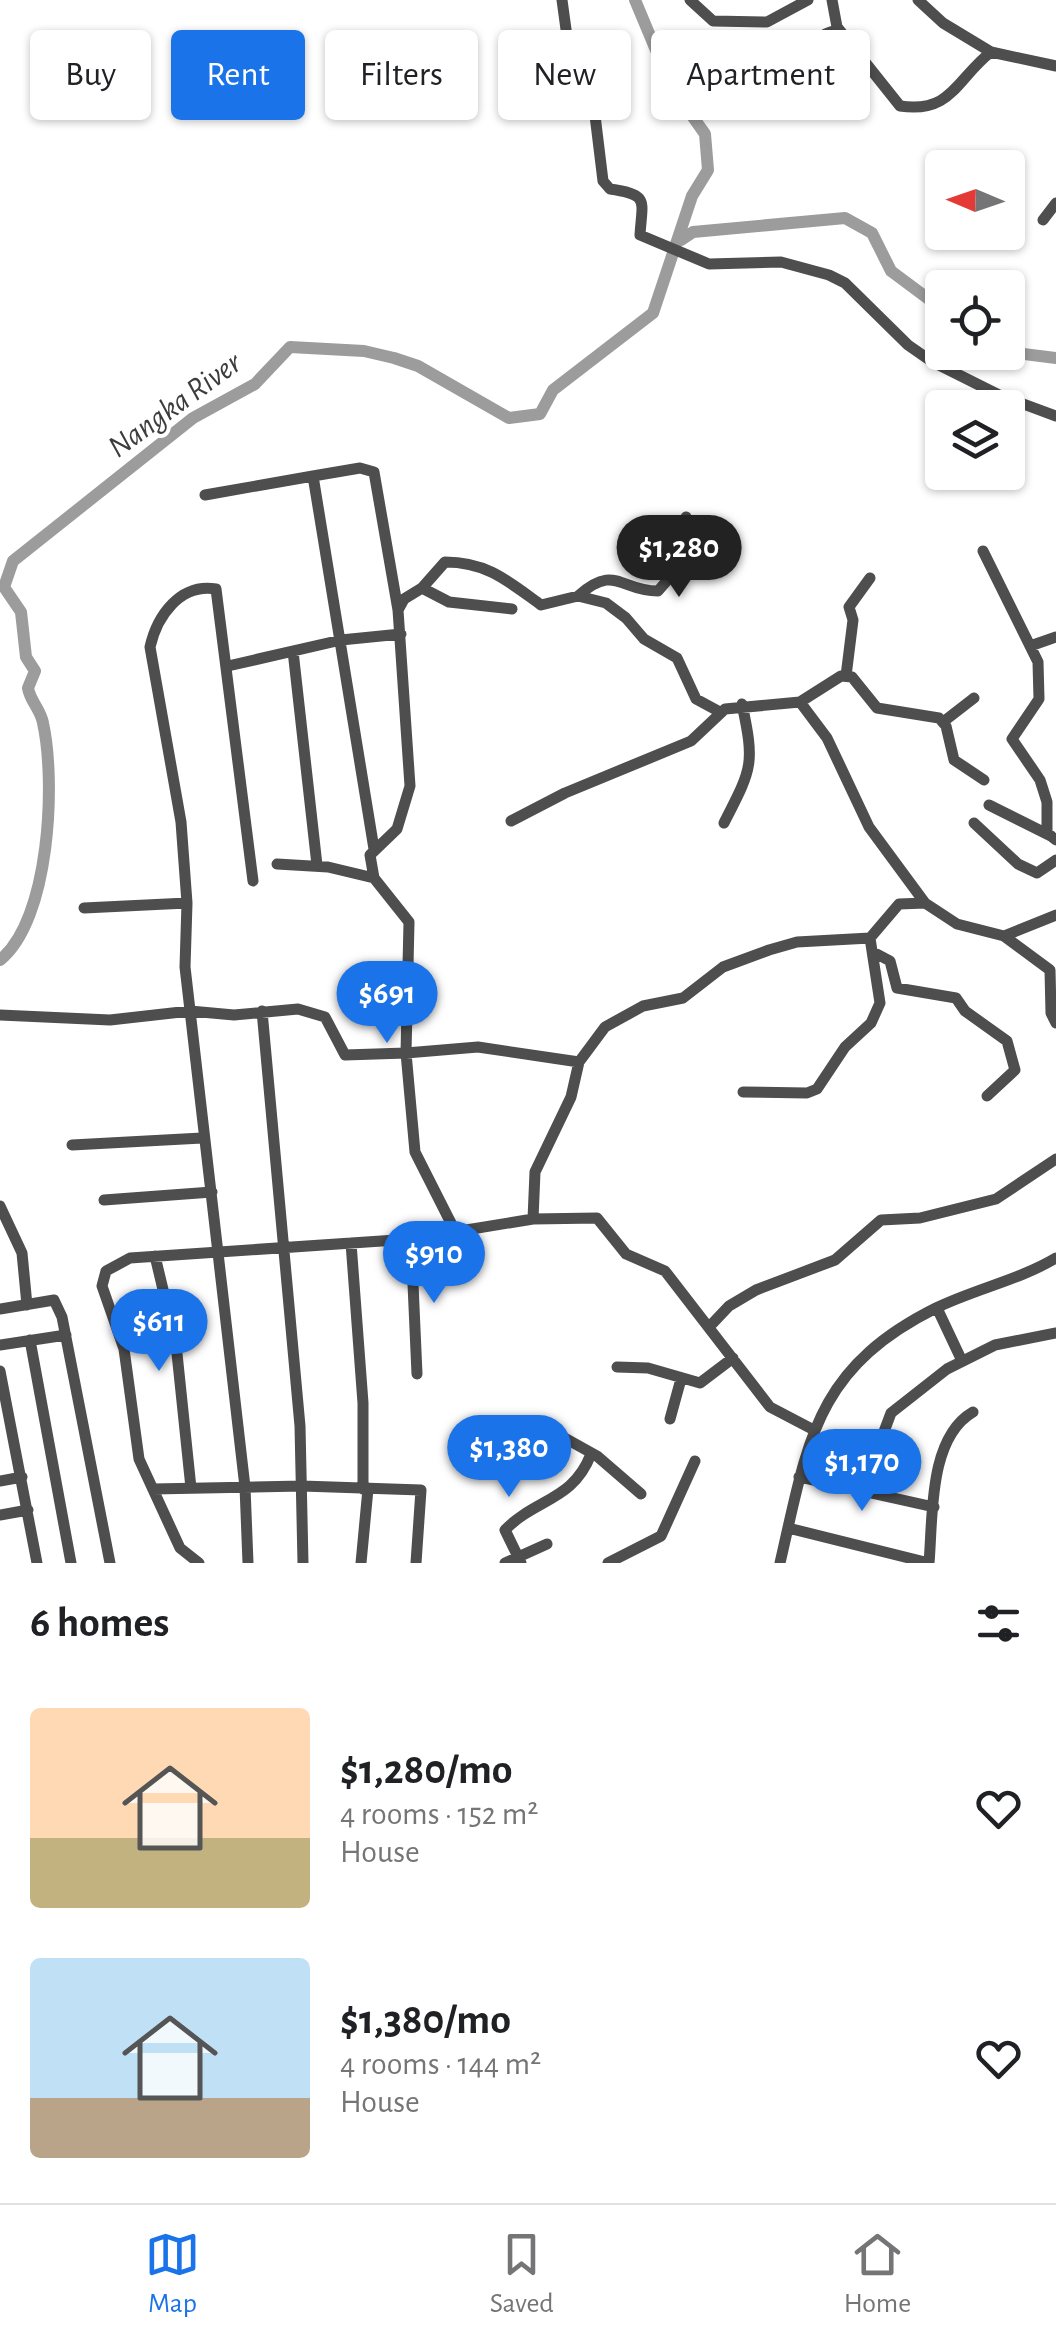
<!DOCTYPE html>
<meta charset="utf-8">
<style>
body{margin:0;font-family:"Alegreya Sans",sans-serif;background:#f2f2f2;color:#202124;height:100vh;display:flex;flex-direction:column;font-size:38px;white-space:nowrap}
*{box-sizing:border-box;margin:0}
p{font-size:32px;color:#757577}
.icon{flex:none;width:55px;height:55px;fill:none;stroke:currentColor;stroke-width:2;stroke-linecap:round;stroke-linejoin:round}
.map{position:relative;height:1563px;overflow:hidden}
.panel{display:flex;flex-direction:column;background:#fff;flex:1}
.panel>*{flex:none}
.banner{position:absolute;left:30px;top:30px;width:998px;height:90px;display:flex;gap:20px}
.needle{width:65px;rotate:272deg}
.tools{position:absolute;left:925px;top:150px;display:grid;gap:20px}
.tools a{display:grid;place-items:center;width:100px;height:100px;border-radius:10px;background:#fff;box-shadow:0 2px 8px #0004;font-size:50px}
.price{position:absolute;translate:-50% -85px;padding:0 22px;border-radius:35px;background:#1a73e8;color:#fff;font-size:32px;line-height:65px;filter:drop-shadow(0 2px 5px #0008)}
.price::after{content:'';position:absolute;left:50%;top:60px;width:30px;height:22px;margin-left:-15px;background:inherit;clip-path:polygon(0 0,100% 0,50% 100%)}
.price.selected{background:#222;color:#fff}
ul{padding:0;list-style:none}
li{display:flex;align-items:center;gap:30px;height:250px;padding:0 30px}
li span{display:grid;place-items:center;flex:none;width:280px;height:200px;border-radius:10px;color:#555}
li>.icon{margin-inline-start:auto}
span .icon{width:120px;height:120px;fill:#fffc;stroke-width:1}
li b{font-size:42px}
h2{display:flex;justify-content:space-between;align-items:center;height:120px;padding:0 30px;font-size:42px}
.tag{padding:0 35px;border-radius:10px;background:#fff;box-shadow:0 2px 8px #0004;font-size:35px;line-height:90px}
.tag.selected{background:#1a73e8;color:#fff}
.tabs{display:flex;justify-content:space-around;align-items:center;height:140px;border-top:2px solid #e0e0e0;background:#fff;font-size:28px;color:#757577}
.tabs a{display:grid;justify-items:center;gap:5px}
.tabs .selected{color:#1a73e8}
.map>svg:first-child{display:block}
</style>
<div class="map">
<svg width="1056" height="1563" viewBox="0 0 1056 1563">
<rect width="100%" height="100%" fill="#fff"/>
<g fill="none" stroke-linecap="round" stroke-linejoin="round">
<!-- river -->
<path stroke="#9c9c9c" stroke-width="12" d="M681,240L693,232L845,218L872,233L891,271L942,309
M1008,352L1056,358
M0,960C50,920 56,782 43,723C41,710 30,701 28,688L35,671L26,657L21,612L4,587L13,561L193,418L255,384L290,347L364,351L394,358L418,366L509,418L540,414L553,390L653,313L692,196L708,170L705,134L671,86L635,0"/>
<!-- minor -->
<path stroke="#4e4e4e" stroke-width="11" d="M562,0L568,44L593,99L603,181L610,189C650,195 642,200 640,235L709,264L781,262L829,275L845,283L908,345L931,361L999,395L1056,416
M690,0L713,21L767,22L808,0
M832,0L837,27L900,106C952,114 957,78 991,52L1056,66
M918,0L943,23L991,52
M791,108C813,81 793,38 839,30
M1043,220L1056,203
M205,495L313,476
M983,551L1038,662L1039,699L1012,739L1040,780L1047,802V833L1056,840
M578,596C615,563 620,591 658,591L691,553L686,517
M512,609L449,602L422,588L445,562C487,562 508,581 541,605L578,596L606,603L626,618L644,639L677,658L696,699L720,712
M1033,645L1056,637
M293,651L317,865
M228,666L341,640L401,634
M846,676L853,620L849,607L870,578
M800,702L841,676L852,677L877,708L939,718L946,726L954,760L984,780
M943,722L974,698
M989,805L1051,836
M511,821L565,793L691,741L725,709L800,702L827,738L869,827L925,903L957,924L1004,936L1056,915
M724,823C752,768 755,765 742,704
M974,823L1018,864L1037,873L1056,860
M374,849L313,476L360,468L374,472L398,610
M277,864L328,867L374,878
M84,908L187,903
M1004,936L1050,970L1051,1013L1056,1023
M873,952L890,961L897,988L956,998L965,1011L1007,1041L1015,1070L987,1096
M262,1011L300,1426L303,1563
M0,1015L110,1020L190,1011L234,1015L298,1009L325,1017L345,1055L406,1053L409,922L374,878L370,855L397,829L410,786L398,610L404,599L422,588
M743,1092L807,1093L817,1089L845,1047L871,1023L880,1003L870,938
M72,1145L202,1138
M104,1200L212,1192
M0,1206L22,1253L27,1305
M533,1219L597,1218L626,1254L665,1271L770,1407L812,1429
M455,1231L415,1152L406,1053L478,1047L579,1062
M411,1239L417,1374
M351,1243L363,1403V1489
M155,1256L176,1344L191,1488
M937,1308L962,1361
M0,1309L54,1300L62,1317L110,1563
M711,1325L729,1306L756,1290L835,1260L881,1220L920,1218L996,1199L1056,1159
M30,1340L71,1563
M0,1345L66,1335
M617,1367L648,1368L700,1383L733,1358
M0,1371L37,1563
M670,1419L681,1379
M545,1427L597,1456L641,1494
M799,1477L934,1507
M0,1481L22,1477
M153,1489L302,1486L421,1490L416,1563
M861,1493L891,1413L947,1369L995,1345L1056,1333
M0,1515L28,1510
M788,1528L929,1563
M199,1563L180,1548L139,1459L124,1349L102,1286L106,1271L130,1258L411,1239L533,1219L535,1172L571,1097L579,1062L605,1027L643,1006L683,998L723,967L769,950L797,942L870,938L899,904L925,903
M248,1563L245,1487L185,967L187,903L181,822L150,647C157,616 180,583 216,589L253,881
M361,1563L368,1489
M505,1563L547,1544
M521,1563L505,1530C536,1498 573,1501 591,1454
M608,1563L661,1536L695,1461
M780,1563C808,1442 814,1369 936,1308C975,1289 1019,1280 1056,1258
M929,1563C933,1518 928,1438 973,1412"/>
</g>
<g text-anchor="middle" stroke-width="8" stroke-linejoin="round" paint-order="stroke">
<!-- water labels -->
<g font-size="32" font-style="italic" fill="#3d3d3d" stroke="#fff">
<text transform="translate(174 404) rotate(-36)" y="11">Nangka River</text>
</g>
</g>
</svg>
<div class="tools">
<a><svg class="needle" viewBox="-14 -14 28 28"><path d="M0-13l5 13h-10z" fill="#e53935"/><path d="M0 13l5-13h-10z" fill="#757577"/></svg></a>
<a><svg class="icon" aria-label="locate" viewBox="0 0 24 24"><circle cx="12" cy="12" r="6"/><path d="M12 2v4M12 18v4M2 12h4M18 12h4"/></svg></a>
<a><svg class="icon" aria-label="layers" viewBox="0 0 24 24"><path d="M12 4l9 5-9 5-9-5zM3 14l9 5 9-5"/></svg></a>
</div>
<b class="price selected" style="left:679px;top:600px">$1,280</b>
<b class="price" style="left:387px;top:1046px">$691</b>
<b class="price" style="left:434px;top:1306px">$910</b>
<b class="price" style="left:159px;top:1374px">$611</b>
<b class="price" style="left:509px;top:1500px">$1,380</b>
<b class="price" style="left:862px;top:1514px">$1,170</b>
<div class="banner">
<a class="tag">Buy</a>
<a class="tag selected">Rent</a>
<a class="tag">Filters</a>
<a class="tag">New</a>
<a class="tag">Apartment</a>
</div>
</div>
<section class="panel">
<h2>6 homes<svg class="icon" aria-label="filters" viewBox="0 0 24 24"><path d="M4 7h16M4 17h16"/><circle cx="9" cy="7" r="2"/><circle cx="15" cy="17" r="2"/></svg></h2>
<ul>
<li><span style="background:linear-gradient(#ffd9b3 65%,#c2b280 0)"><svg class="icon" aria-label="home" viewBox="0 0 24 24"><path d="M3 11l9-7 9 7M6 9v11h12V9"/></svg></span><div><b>$1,280/mo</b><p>4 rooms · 152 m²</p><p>House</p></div><svg class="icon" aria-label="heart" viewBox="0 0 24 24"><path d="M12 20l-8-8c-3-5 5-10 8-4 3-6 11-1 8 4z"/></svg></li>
<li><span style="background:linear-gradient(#bfe0f5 70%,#b9a48a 0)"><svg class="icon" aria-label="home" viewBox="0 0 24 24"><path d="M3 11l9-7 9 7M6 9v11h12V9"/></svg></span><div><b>$1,380/mo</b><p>4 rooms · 144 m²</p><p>House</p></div><svg class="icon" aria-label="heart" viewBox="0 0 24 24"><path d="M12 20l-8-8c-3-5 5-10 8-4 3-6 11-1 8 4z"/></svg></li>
</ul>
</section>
<nav class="tabs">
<a class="selected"><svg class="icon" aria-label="map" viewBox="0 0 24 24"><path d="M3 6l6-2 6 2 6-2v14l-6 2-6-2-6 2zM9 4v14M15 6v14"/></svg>Map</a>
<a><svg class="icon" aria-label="saved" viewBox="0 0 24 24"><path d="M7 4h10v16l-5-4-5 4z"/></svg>Saved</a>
<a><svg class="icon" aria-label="home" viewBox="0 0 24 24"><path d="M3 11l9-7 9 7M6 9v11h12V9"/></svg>Home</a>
</nav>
